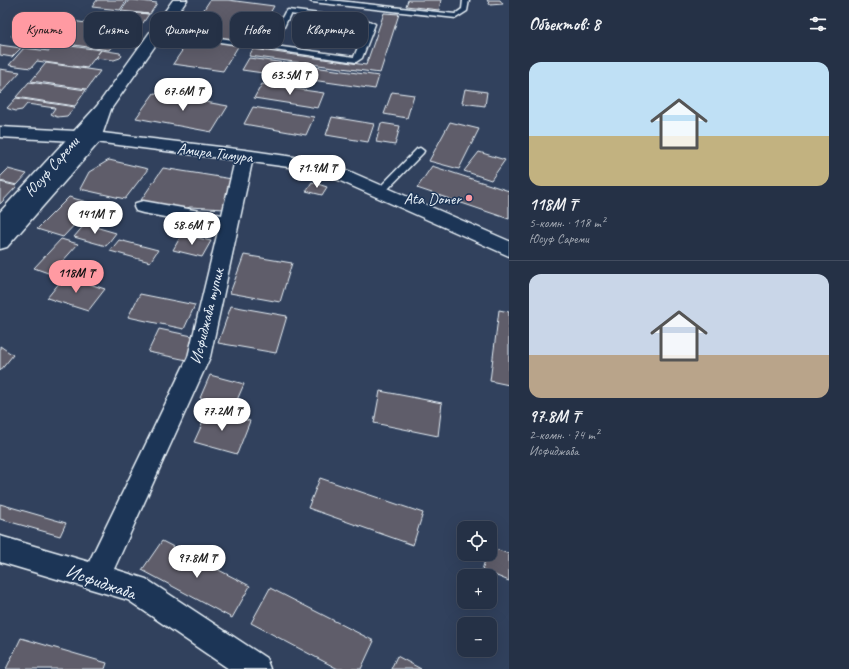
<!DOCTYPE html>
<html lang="ru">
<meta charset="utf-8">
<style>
body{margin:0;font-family:Caveat,sans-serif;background:#2d394d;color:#f1f3f6;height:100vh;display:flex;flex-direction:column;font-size:15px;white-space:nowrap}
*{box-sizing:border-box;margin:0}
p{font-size:13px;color:#a3a9b3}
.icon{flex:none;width:22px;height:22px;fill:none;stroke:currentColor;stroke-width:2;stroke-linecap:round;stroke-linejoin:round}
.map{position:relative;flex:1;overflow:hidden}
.sheet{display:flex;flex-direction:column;background:#253146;width:340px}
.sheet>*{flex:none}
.hud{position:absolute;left:12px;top:12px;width:380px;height:36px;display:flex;gap:8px}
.buttons{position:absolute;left:457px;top:521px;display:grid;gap:8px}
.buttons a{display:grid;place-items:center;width:40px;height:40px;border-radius:8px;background:#253146;box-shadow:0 4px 16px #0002,0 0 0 1px #424c5f;font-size:20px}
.price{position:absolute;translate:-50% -34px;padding:0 9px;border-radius:14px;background:#fff;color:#222;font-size:13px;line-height:26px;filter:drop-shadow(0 1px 2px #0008)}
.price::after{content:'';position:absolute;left:50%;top:24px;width:12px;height:9px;margin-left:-6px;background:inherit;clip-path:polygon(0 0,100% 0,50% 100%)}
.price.active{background:#ff9aa2;color:#111}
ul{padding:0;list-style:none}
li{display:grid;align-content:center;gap:8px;height:212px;padding:0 20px}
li+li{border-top:1px solid #424c5f}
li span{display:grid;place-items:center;height:124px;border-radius:12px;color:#555}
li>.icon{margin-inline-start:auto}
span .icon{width:72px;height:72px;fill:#fffc;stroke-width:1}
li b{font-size:17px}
h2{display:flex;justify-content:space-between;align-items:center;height:48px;padding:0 20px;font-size:17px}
.chip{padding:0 14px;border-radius:12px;background:#253146;box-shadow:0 4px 16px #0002,0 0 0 1px #424c5f;font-size:14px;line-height:36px}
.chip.active{background:#ff9aa2;color:#111}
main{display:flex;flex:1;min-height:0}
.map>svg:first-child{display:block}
</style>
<main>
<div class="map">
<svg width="509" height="669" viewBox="0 0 509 669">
<rect width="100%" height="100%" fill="#31415d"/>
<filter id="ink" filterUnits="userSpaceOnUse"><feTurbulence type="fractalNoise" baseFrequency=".025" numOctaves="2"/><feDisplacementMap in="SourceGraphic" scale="8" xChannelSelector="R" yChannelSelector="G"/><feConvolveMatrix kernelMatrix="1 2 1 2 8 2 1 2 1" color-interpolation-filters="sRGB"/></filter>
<g filter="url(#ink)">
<!-- building -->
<path fill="#5f5d6a" stroke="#e8f1f8" d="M97,0H127L120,10L92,7Z
M129,0H133L157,3L150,14L121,11Z
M210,0H228L274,6L254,42L188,34Z
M408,0H441L439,10L406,6Z
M487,0H500L503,4L490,5Z
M137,13L149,14L143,23L130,22Z
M384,13L399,14L380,73L249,56L253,49L366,65Z
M32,15L126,29L109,50L11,36Z
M190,39L239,45L223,71L173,64Z
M55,44L101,50L87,68L37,61L31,68L9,65L24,48L49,51Z
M0,45L21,48L12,57L0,55Z
M101,50L120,53L122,56L120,58L114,60L95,58Z
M249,58L379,76L375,89L242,70Z
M46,63L100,71L87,89L31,81Z
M0,69L20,72L0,94Z
M29,82L86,90L75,106L16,97Z
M262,84L324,93L318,108L254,98Z
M465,89L487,92L485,106L462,103Z
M392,92L414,95L407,118L384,114Z
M154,93L228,106L212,132L136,118Z
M16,98L75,107L67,116L57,117L51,114L55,108L27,104L22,110L16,111L9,109L7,108Z
M253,107L314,117L306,135L244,124Z
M332,117L374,124L368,142L326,135Z
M450,122L479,129L459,169L429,161Z
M381,123L400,126L395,145L376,142Z
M479,152L505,160L491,180L464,171Z
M109,160L148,169L125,199L80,189L89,172Z
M432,166L509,191V219L417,188Z
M163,168L232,179L225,209L190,207L181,210L139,203Z
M8,169L27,174L17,185L0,181V177Z
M0,182L17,186L0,204Z
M312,182L327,187L322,195L306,191Z
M69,197L94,204L63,237L37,229Z
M85,224L116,233L106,246L74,237Z
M182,234L211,241L202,257L173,250Z
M61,239L78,244L51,274L34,268Z
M119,240L158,250L150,262L110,251Z
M244,255L292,263L280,302L230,293Z
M65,276L105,289L88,311L47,298Z
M140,294L195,305L184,329L128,317Z
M231,306L287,316L276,353L218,343Z
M499,310L509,312V385L490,381Z
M159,329L197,337L187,360L148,352Z
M0,346L13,355L0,371Z
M210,375L244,384L234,407L200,398Z
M380,391L442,403L438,436L374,423Z
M209,409L250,421L237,454L194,442Z
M320,478L423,513L413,545L308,508Z
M0,504L66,523L60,536L0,519Z
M162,541L250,586L232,618L142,570Z
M490,547L509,554V581L482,570L487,554H490Z
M270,588L374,641L361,669H338L251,623Z
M21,638L107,663L105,669H6Z
M397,656L421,669H391Z"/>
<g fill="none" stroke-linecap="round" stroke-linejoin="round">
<defs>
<path id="service" d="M309,0H330L455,14L462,9L463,0H469L467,11L456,18L312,2Z
M288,10L367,20L375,24L362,58L356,62L158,33L154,31L158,29L268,45L285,12ZM290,14L365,24L367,25L354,57L275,46Z
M420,148L424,151L423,153L383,194H377L375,192L377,190L417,149Z"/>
<path id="minor" d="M94,132L245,150L328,162L509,241V256L318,171L252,162L210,357L114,569L146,579L266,658L270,669H229L128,600L0,562V536L89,562L188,357L219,227L143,213L136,211L134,207L136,203L143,201L222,215L235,160L88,141L85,137L88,133Z"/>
<path id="tertiary" d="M0,127L94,132L100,133L103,137L100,141L94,142L0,137Z"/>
<path id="secondary" d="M173,0H187L111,109L100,141L7,247L0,249V212L97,106Z"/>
</defs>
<!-- service casing -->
<use href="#service" stroke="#e8f1f8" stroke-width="3"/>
<!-- minor casing -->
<use href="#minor" stroke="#e8f1f8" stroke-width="3"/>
<!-- tertiary casing -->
<use href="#tertiary" stroke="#e8f1f8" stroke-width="3"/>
<!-- secondary casing -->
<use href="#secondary" stroke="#e8f1f8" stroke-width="3"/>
<!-- service -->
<use href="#service" fill="#1d3557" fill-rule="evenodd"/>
<!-- minor -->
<use href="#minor" fill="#1d3557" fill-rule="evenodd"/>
<!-- tertiary -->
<use href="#tertiary" fill="#1d3557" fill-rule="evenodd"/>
<!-- secondary -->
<use href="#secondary" fill="#1d3557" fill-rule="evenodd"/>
</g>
</g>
<!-- markers -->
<circle fill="#ff9aa2" stroke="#1d3557" stroke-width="1.5" cx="469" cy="198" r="4"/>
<g text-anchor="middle" stroke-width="3" stroke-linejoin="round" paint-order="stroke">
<!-- street labels -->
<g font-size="16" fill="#e8f1f8" stroke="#1d3557">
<text transform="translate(215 152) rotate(7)" y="6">Амира Тимура</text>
<text transform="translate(51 166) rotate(-49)" y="6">Юсуф Сареми</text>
<text transform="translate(206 316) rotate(-76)" y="6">Исфиджаба тупик</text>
</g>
<!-- poi labels -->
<g font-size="16" fill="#e8f1f8" stroke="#1d3557" text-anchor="end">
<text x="461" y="204">Ata Doner</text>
</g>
<!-- near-street labels -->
<g font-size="19" fill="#e8f1f8" stroke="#1d3557">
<text transform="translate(101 581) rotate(19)" y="7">Исфиджаба</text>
</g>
</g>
</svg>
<div class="buttons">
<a><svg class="icon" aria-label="locate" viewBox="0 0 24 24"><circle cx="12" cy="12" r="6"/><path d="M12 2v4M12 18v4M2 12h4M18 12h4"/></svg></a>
<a>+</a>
<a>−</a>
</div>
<b class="price" style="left:290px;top:96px">63.5M ₸</b>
<b class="price" style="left:183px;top:112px">67.6M ₸</b>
<b class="price" style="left:317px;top:189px">71.9M ₸</b>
<b class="price" style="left:95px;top:235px">141M ₸</b>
<b class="price" style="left:192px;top:246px">58.6M ₸</b>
<b class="price active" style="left:76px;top:294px">118M ₸</b>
<b class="price" style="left:222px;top:432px">77.2M ₸</b>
<b class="price" style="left:197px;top:579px">97.8M ₸</b>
<div class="hud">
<a class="chip active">Купить</a>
<a class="chip">Снять</a>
<a class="chip">Фильтры</a>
<a class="chip">Новое</a>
<a class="chip">Квартира</a>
</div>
</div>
<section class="sheet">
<h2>Объектов: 8<svg class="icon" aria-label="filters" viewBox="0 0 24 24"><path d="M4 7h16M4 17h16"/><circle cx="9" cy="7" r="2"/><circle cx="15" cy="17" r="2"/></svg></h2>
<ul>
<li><span style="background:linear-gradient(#bfe0f5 60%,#c2b280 0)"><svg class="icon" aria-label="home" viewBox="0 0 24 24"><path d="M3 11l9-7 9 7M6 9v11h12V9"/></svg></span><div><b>118M ₸</b><p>5-комн. · 118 m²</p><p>Юсуф Сареми</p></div></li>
<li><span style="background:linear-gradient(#c9d6e8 65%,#b9a48a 0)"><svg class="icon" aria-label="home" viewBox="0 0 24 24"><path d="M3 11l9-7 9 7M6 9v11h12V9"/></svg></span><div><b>97.8M ₸</b><p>2-комн. · 74 m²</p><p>Исфиджаба</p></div></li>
</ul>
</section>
</main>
